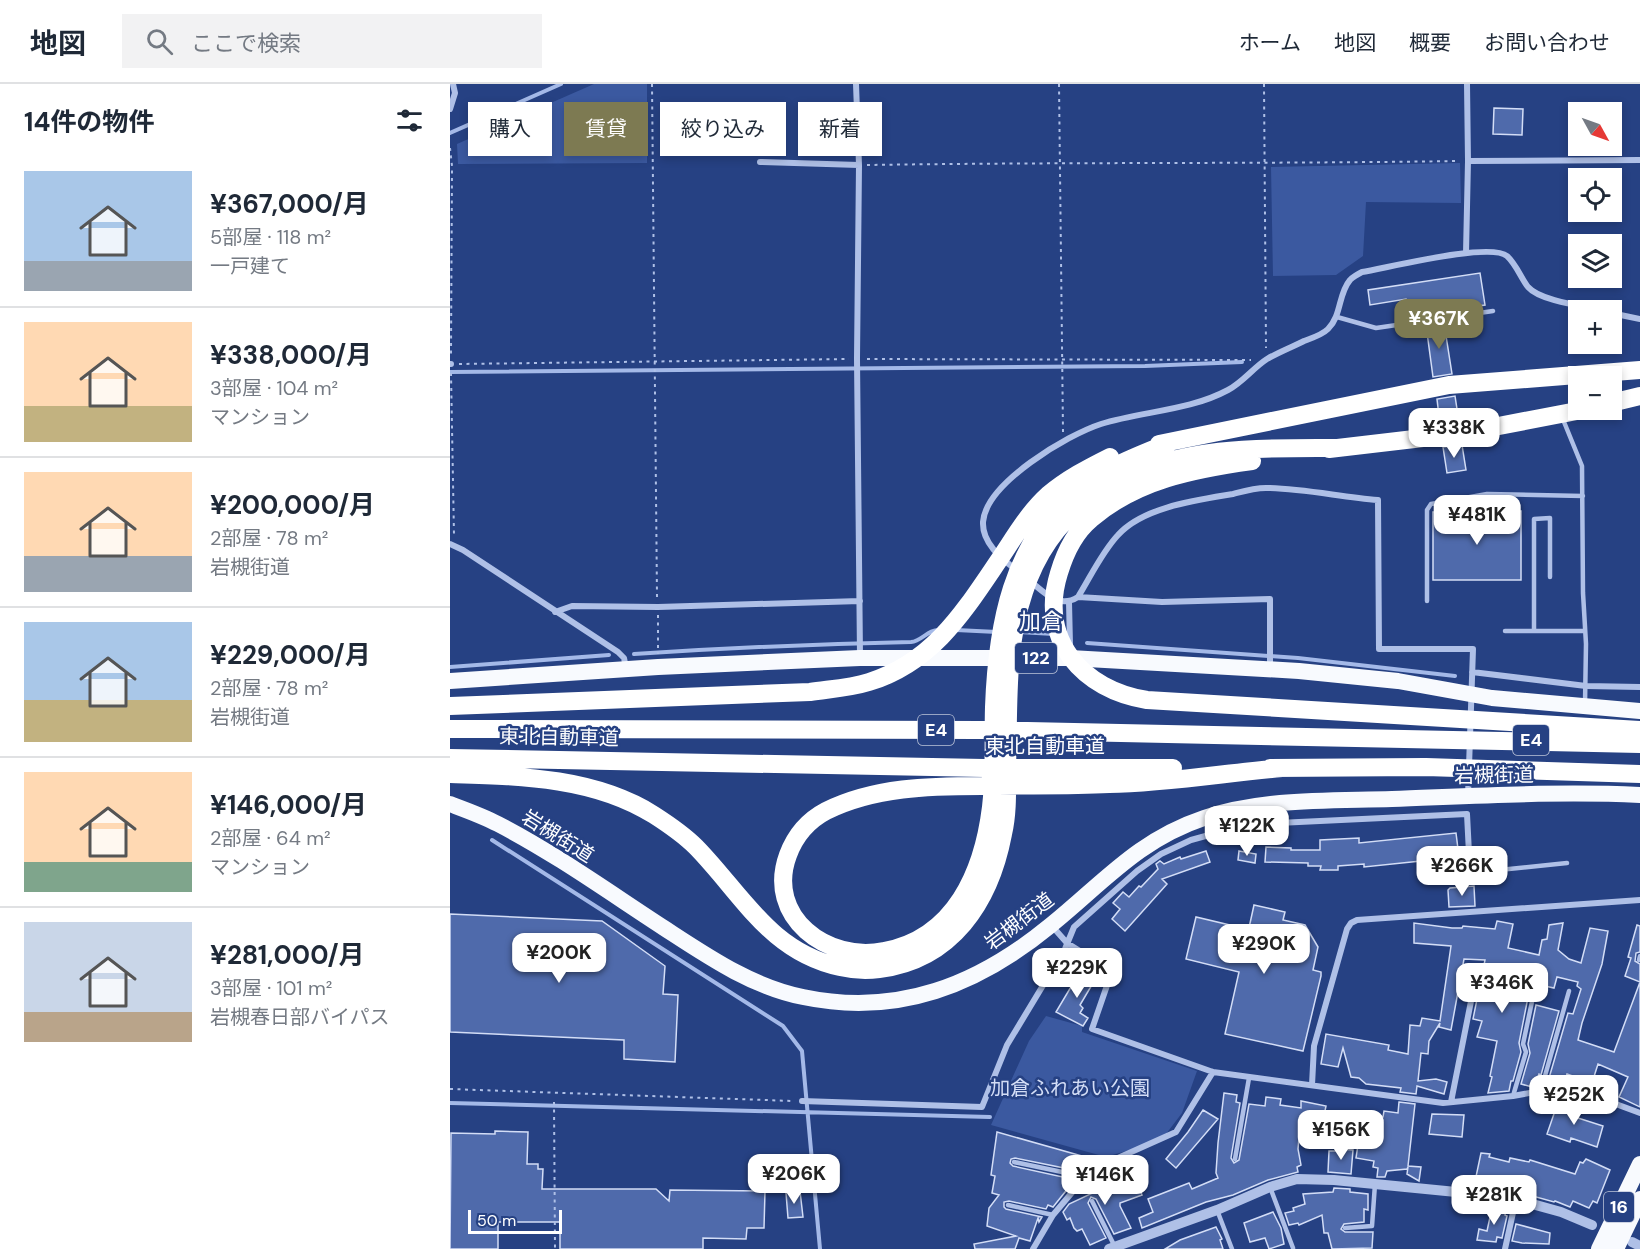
<!DOCTYPE html>
<html lang="ja">
<meta charset="utf-8">
<style>
body{margin:0;font-family:"DM Sans","Noto Sans JP",sans-serif;background:#f2f2f3;color:#1f2937;height:100vh;display:flex;flex-direction:column;font-size:22px;white-space:nowrap}
*{box-sizing:border-box;margin:0}
p{font-size:20px;color:#747a83}
.icon{flex:none;width:33px;height:33px;fill:none;stroke:currentColor;stroke-width:2;stroke-linecap:round;stroke-linejoin:round}
.map{position:relative;flex:1;overflow:hidden}
.side{display:flex;flex-direction:column;background:#fff;width:450px}
.side>*{flex:none}
.top-card{position:absolute;left:18px;top:18px;width:570px;height:54px;display:flex;gap:12px}
.needle{width:39px;rotate:130deg}
.controls{position:absolute;left:1118px;top:18px;display:grid;gap:12px}
.controls a{display:grid;place-items:center;width:54px;height:54px;border-radius:0px;background:#fff;box-shadow:0 3px 9px #0003;font-size:30px}
.scale{position:absolute;left:18px;bottom:15px;width:94px;box-sizing:border-box;padding-left:6px;border:3px solid #fff;border-top:0;font-size:16px;line-height:21px;white-space:nowrap;color:#fff;-webkit-text-stroke:4px #264183;paint-order:stroke}
.price{position:absolute;translate:-50% -51px;padding:0 14px;border-radius:12px;background:#fff;color:#222;font-size:20px;line-height:39px;filter:drop-shadow(0 2px 3px #0008)}
.price::after{content:'';position:absolute;left:50%;top:36px;width:18px;height:14px;margin-left:-9px;background:inherit;clip-path:polygon(0 0,100% 0,50% 100%)}
.price.active{background:#7d7a52;color:#fff}
ul{padding:0;list-style:none}
li{display:flex;align-items:center;gap:18px;height:150px;padding:0 24px}
li+li{border-top:2px solid #e0e1e3}
li span{display:grid;place-items:center;flex:none;width:168px;height:120px;border-radius:0px;color:#555}
li>.icon{margin-inline-start:auto}
span .icon{width:72px;height:72px;fill:#fffc;stroke-width:1}
li b{font-size:26px}
h2{display:flex;justify-content:space-between;align-items:center;height:72px;padding:0 24px;font-size:26px}
.pill{padding:0 21px;border-radius:0px;background:#fff;box-shadow:0 3px 9px #0003;font-size:21px;line-height:54px}
.pill.active{background:#7d7a52;color:#fff}
header{display:flex;align-items:center;gap:36px;box-sizing:border-box;height:84px;padding:0 30px;background:#fff;border-bottom:2px solid #e0e1e3}
header strong{font-size:28px}
nav{display:flex;gap:33px;margin-inline-start:auto;font-size:21px}
.search{width:420px;height:54px;background:#f2f2f3;display:flex;align-items:center;gap:15px;box-sizing:border-box;padding:0 21px;border-radius:0px;color:#747a83;font-size:22px}
main{display:flex;flex:1;min-height:0}
.map>svg:first-child{display:block}
</style>
<header>
<strong>地図</strong>
<div class="search"><svg class="icon" aria-label="search" viewBox="0 0 24 24"><circle cx="10" cy="10" r="6"/><path d="M15 15l6 6"/></svg>ここで検索</div>
<nav><a>ホーム</a><a>地図</a><a>概要</a><a>お問い合わせ</a></nav>
</header>
<main>
<section class="side">
<h2>14件の物件<svg class="icon" aria-label="filters" viewBox="0 0 24 24"><path d="M4 7h16M4 17h16"/><circle cx="9" cy="7" r="2"/><circle cx="15" cy="17" r="2"/></svg></h2>
<ul>
<li><span style="background:linear-gradient(#a9c7e8 75%,#9aa5b1 0)"><svg class="icon" aria-label="home" viewBox="0 0 24 24"><path d="M3 11l9-7 9 7M6 9v11h12V9"/></svg></span><div><b>¥367,000/月</b><p>5部屋 · 118 m²</p><p>一戸建て</p></div></li>
<li><span style="background:linear-gradient(#ffd9b3 70%,#c2b280 0)"><svg class="icon" aria-label="home" viewBox="0 0 24 24"><path d="M3 11l9-7 9 7M6 9v11h12V9"/></svg></span><div><b>¥338,000/月</b><p>3部屋 · 104 m²</p><p>マンション</p></div></li>
<li><span style="background:linear-gradient(#ffd9b3 70%,#9aa5b1 0)"><svg class="icon" aria-label="home" viewBox="0 0 24 24"><path d="M3 11l9-7 9 7M6 9v11h12V9"/></svg></span><div><b>¥200,000/月</b><p>2部屋 · 78 m²</p><p>岩槻街道</p></div></li>
<li><span style="background:linear-gradient(#a9c7e8 65%,#c2b280 0)"><svg class="icon" aria-label="home" viewBox="0 0 24 24"><path d="M3 11l9-7 9 7M6 9v11h12V9"/></svg></span><div><b>¥229,000/月</b><p>2部屋 · 78 m²</p><p>岩槻街道</p></div></li>
<li><span style="background:linear-gradient(#ffd9b3 75%,#7fa58c 0)"><svg class="icon" aria-label="home" viewBox="0 0 24 24"><path d="M3 11l9-7 9 7M6 9v11h12V9"/></svg></span><div><b>¥146,000/月</b><p>2部屋 · 64 m²</p><p>マンション</p></div></li>
<li><span style="background:linear-gradient(#c9d6e8 75%,#b9a48a 0)"><svg class="icon" aria-label="home" viewBox="0 0 24 24"><path d="M3 11l9-7 9 7M6 9v11h12V9"/></svg></span><div><b>¥281,000/月</b><p>3部屋 · 101 m²</p><p>岩槻春日部バイパス</p></div></li>
</ul>
</section>
<div class="map">
<svg width="1190" height="1165" viewBox="0 0 1190 1165">
<rect width="100%" height="100%" fill="#264183"/>
<!-- green -->
<path fill="#3b59a0" d="M144,0H197V79L8,80L7,60Z
M1010,79L1011,119L916,118L913,172L886,191L823,192L821,83Z
M596,932L632,942V948L747,987L732,1029L716,1050L686,1064L656,1073L541,1041L579,957Z"/>
<g fill="none" stroke-linecap="round" stroke-linejoin="round">
<!-- stream -->
<path stroke="#a4b9e8" stroke-width="4" d="M0,49L111,0
M0,288L695,282L792,278
M506,546L547,548
M569,548L604,550
M637,559L848,574L1005,592
M184,570C276,564 369,560 461,558C472,557 478,545 490,546
M0,583L159,571
M42,756L333,942L352,967L370,1165
M0,1019L540,1033"/>
</g>
<!-- building -->
<path fill="#4f6aab" stroke="#d3ddf6" stroke-width="1.5" d="M1044,24L1073,25L1072,51L1043,50Z
M1030,189L1035,221L993,227V230L959,233L956,215L920,221L918,206Z
M994,239L1002,290L983,293L976,241Z
M1005,312L1009,338L990,341L987,315Z
M1012,361L1016,386L997,389L993,363Z
M1071,427V496H983V428Z
M1006,749L1009,773L914,783V780L888,782V786H870L871,782H858V779L815,778L816,763L841,764V766H870V756L909,754V759Z
M756,767L760,778L712,795L717,800L675,847L662,835L670,825L663,819L673,808L679,813L689,802L691,803L708,785L706,780L710,777L714,780L730,773L731,775Z
M789,767L806,770L805,779L788,776Z
M1024,802L1025,822L999,823L998,806L1000,804Z
M804,821L835,828L833,836L855,841L868,863L863,886L871,888V892L853,967L775,950L789,888L736,875L746,833L784,842L797,853Z
M0,830L152,837L215,882L213,910L228,911L225,978L174,975V956L0,948Z
M1047,837L1063,840L1058,864L1089,871L1092,856L1097,855L1099,841L1113,839L1108,866L1119,875L1131,879L1140,844L1158,847L1152,880L1132,939L1128,956L1164,968L1190,898V1023L1169,1013L1178,993L1148,980L1142,999L1117,990L1115,997L1111,998L1099,994L1118,929L1123,930L1131,905L1127,902L1128,898L1107,893L1104,904L1090,901L1091,893L1087,890L1083,891L1081,898L1069,959L1071,968L1063,997H1061L1059,1007L1038,1009L1042,993L1040,992L1047,957L1027,953L1032,937L1023,935L1035,876L1014,875L1001,946L989,943L990,939L979,957L978,970L971,969L968,997L986,995L997,998L994,1010L967,1002L966,1010L950,1008L951,1004L916,1000L909,994L901,993L893,964L888,983L871,980L876,950L939,961L938,966L958,970L960,941L970,942L972,934L990,937L1001,862L964,859V839L1002,844H1012L1013,842L1045,845Z
M1187,841L1190,842V868L1186,869L1185,877L1190,880V898L1175,892L1181,874L1178,873Z
M631,886L646,894L630,921L633,924L630,929L638,934L633,942L606,928Z
M1086,921L1109,927L1091,991L1089,990L1085,1003H1082L1071,1000L1080,969L1078,960Z
M774,1009L787,1011L786,1018L790,1019L781,1074L784,1079L789,1076L799,1020L815,1022L816,1013L831,1015L830,1021L851,1024V1017L876,1022L871,1046L850,1043L848,1065L851,1081L847,1083L848,1088L818,1096L783,1111L756,1118L692,1144L689,1134L703,1128L698,1115L739,1099L742,1105L768,1094L766,1089L768,1059Z
M1111,1017L1131,1023L1128,1034L1153,1042L1147,1063L1121,1054L1120,1058L1097,1050L1106,1024H1108Z
M949,1018L965,1020L958,1082L971,1083L969,1097L957,1090L958,1083L957,1085L937,1087L935,1093H927L928,1084L923,1083L924,1077L906,1074L910,1048H908L909,1042L903,1040L904,1030L933,1033L934,1027L948,1029Z
M753,1026L768,1035L726,1084L716,1075L738,1048Z
M982,1030L1014,1031L1012,1053L979,1050Z
M45,1047L78,1048L77,1080H88V1085H93L92,1105H206L219,1117L220,1106L315,1107L314,1144H297L296,1155L253,1154V1165H110V1138H48V1165H0L1,1049L45,1050Z
M547,1048L639,1074L635,1085L625,1082L624,1086L565,1074L561,1075L560,1079L563,1082L622,1095L619,1103L603,1123L598,1121L596,1125L559,1117L554,1118V1123L556,1125L592,1133L589,1138L588,1134L580,1157L569,1154L565,1165H525L524,1160L566,1152L537,1142L539,1124L549,1111L542,1109L545,1092L541,1091Z
M887,1065L903,1066L901,1090L878,1088L879,1067H887Z
M1031,1069L1040,1070L1039,1073L1059,1078L1060,1074L1079,1078L1080,1076L1125,1090L1130,1078L1133,1079L1136,1075L1160,1086L1147,1119L1143,1117L1139,1124L1123,1117L1120,1123L1105,1117L1104,1118L1079,1111L1080,1109L1054,1104L1056,1095L1035,1092L1031,1103L1024,1102Z
M682,1085L692,1111L670,1119V1122L681,1144L664,1150L646,1115L641,1113L638,1119L656,1154L640,1161L632,1145L627,1147L624,1144L620,1134L617,1136L613,1128L619,1120L649,1106L645,1099Z
M884,1104L900,1105V1108L918,1110V1126L914,1125V1138L894,1140L891,1145L895,1148H923L922,1164L882,1165L878,1149H874L872,1131L849,1141L848,1139L839,1141L835,1129L844,1127L843,1124L855,1120L853,1110L883,1108Z
M350,1107L353,1133L338,1134L336,1109Z
M1042,1124L1056,1126L1055,1131L1057,1132L1052,1154L1047,1153L1046,1158L1027,1156L1029,1145L1037,1147Z
M823,1128L831,1144L834,1160L819,1165L815,1154L800,1158L794,1139Z
M1066,1140L1100,1149L1099,1160L1072,1159L1062,1157Z
M766,1143L772,1155L770,1156L773,1165H715L730,1156Z"/>
<g fill="none" stroke-linecap="round" stroke-linejoin="round">
<!-- path -->
<path stroke="#afc0e7" stroke-width="2" stroke-dasharray="3 4.5" stroke-linecap="butt" d="M202,0L207,513
M609,0L613,348
M814,0L816,264
M0,64L2,82L1,271
M417,81C615,78 812,80 1009,77
M417,275L801,276
M9,280L399,275
M1,289L4,451
M208,531V570
M0,1005L343,1017
M104,1018L105,1165"/>
<!-- service -->
<path stroke="#afc0e7" stroke-width="4.5" d="M887,233L926,244L1043,227
M1112,333L1132,382L1133,509L1136,560L1135,620
M977,517V426L981,420L1037,410L1133,412
M1055,547H1135
M1084,547V435L1100,434V493
M1020,789L1117,779
M1189,876L1190,872
M1091,1006L1119,907
M1063,1012L1076,968L1073,960L1087,894
M785,1075L799,994
M564,1078L636,1093
M820,1103L843,1164
M642,1117L665,1163
M558,1121L603,1131
M767,1126L782,1165
M895,1144L922,1142L925,1100"/>
<!-- minor -->
<path stroke="#afc0e7" stroke-width="6" d="M406,0L409,81L407,275L410,572
M0,25L5,9L3,0
M1018,77L1190,76
M310,78L409,81
M1016,169L1018,77L1017,0
M1161,229L1190,235
M0,280H1
M0,460L13,466L168,568L174,574L176,584
M565,485C551,474 532,459 533,438C536,399 617,351 651,340C693,327 739,327 778,306C793,298 803,284 817,275C829,268 842,263 854,257C862,254 872,251 878,245C892,231 888,210 900,196C903,193 908,190 912,188C937,184 1040,158 1057,172C1066,180 1071,194 1078,203C1090,217 1133,222 1152,226
M580,497C596,510 609,525 628,513C641,492 652,468 668,451C693,423 747,416 783,410C794,407 807,403 819,404C856,405 891,413 928,416L929,565H1023L1018,712
M628,513L712,518L820,515V583
M619,518L620,561
M105,528L122,522L208,523L410,517
M1022,588L1136,602L1190,603
M602,842L617,859L662,887L642,945L763,988L993,1019L1063,1012L1117,1002L1190,1029
M862,1001L864,962L897,845L901,839L907,836L1190,816
M352,1017L532,1023L557,961L615,865L624,843L687,787L711,770L741,756L781,745L828,739L1017,730L1020,789
M1001,1018L1028,882
M583,1165L603,1131L641,1086L726,1048L763,988
M1055,1165L1066,1115"/>
<!-- tertiary -->
<path stroke="#afc0e7" stroke-width="10" d="M1182,1158L1190,1162
M659,1165L767,1126L820,1103L847,1095L884,1096L1057,1113L1111,1128L1142,1141"/>
<!-- trunk -->
<path stroke="#f8fafe" stroke-width="16" d="M0,597L208,583L410,574H620L849,587L948,597L1042,614L1190,627
M0,720C16,726 33,732 48,740C106,770 160,809 214,844C257,872 302,903 353,913C448,933 528,901 601,841C653,799 688,756 754,734C814,714 880,717 942,715C1024,712 1108,707 1190,711
M1149,1165L1190,1080
M1166,1165L1190,1115"/>
<!-- motorway -->
<path stroke="#fff" stroke-width="18" d="M1161,319L1190,312
M721,358C689,371 654,384 627,406C561,459 547,543 544,623C543,656 545,690 541,723C533,788 505,854 434,867C378,879 315,833 338,771C345,752 357,737 376,727C424,703 480,702 532,702C575,701 617,702 659,700C717,699 775,689 832,684
M709,360L999,301L1190,286
M879,365L1007,350L1132,326
M802,377C744,385 686,396 641,435C624,449 615,469 609,489C588,556 633,606 697,616L1190,646
M0,622L360,608C380,605 400,604 419,598C484,578 515,526 551,473C565,452 579,428 598,411C617,395 638,384 660,373
M0,645L532,646L1190,660
M0,674L534,684H723
M820,684L976,683L1190,690
M0,690C69,692 144,693 204,731C218,740 234,751 246,763C292,810 320,868 390,883C403,886 415,887 429,885C502,876 540,818 553,750C558,729 557,706 557,684C559,626 555,563 574,508C590,458 623,420 670,396C736,361 817,364 890,364"/>
</g>
<g text-anchor="middle" stroke-width="5" stroke-linejoin="round" paint-order="stroke">
<!-- shield labels -->
<g fill="#264183" stroke="#bec6da" stroke-width="1.5">
<rect x="565" y="559" width="42" height="30" rx="4.5"/>
<rect x="468" y="631" width="36" height="30" rx="4.5"/>
<rect x="1063" y="641" width="36" height="30" rx="4.5"/>
<rect x="1154" y="1108" width="30" height="30" rx="4.5"/>
</g>
<g font-size="18" font-weight="bold" fill="#fff">
<text x="586" y="580">122</text>
<text x="486" y="652">E4</text>
<text x="1081" y="662">E4</text>
<text x="1169" y="1129">16</text>
</g>
<!-- street labels -->
<g font-size="20" fill="#fff" stroke="#264183">
<text transform="translate(109 653) rotate(1)" y="7">東北自動車道</text>
<text x="595" y="669">東北自動車道</text>
<text transform="translate(1044 691) rotate(-1)" y="7">岩槻街道</text>
<text transform="translate(108 752) rotate(32)" y="7">岩槻街道</text>
<text transform="translate(569 837) rotate(-37)" y="7">岩槻街道</text>
</g>
<!-- park labels -->
<g font-size="20" fill="#d3ddf6" stroke="#264183">
<text x="620" y="1011">加倉ふれあい公園</text>
</g>
<!-- quarter labels -->
<g font-size="22" fill="#fff" stroke="#264183">
<text x="591" y="545">加倉</text>
</g>
</g>
</svg>
<div class="controls">
<a><svg class="needle" viewBox="-14 -14 28 28"><path d="M0-13l5 13h-10z" fill="#e53935"/><path d="M0 13l5-13h-10z" fill="#747a83"/></svg></a>
<a><svg class="icon" aria-label="locate" viewBox="0 0 24 24"><circle cx="12" cy="12" r="6"/><path d="M12 2v4M12 18v4M2 12h4M18 12h4"/></svg></a>
<a><svg class="icon" aria-label="layers" viewBox="0 0 24 24"><path d="M12 4l9 5-9 5-9-5zM3 14l9 5 9-5"/></svg></a>
<a>+</a>
<a>−</a>
</div>
<div class="scale">50 m</div>
<b class="price active" style="left:989px;top:266px">¥367K</b>
<b class="price" style="left:1004px;top:375px">¥338K</b>
<b class="price" style="left:1027px;top:462px">¥481K</b>
<b class="price" style="left:797px;top:773px">¥122K</b>
<b class="price" style="left:1012px;top:813px">¥266K</b>
<b class="price" style="left:814px;top:891px">¥290K</b>
<b class="price" style="left:109px;top:900px">¥200K</b>
<b class="price" style="left:627px;top:915px">¥229K</b>
<b class="price" style="left:1052px;top:930px">¥346K</b>
<b class="price" style="left:1124px;top:1042px">¥252K</b>
<b class="price" style="left:891px;top:1077px">¥156K</b>
<b class="price" style="left:344px;top:1121px">¥206K</b>
<b class="price" style="left:655px;top:1122px">¥146K</b>
<b class="price" style="left:1044px;top:1142px">¥281K</b>
<div class="top-card">
<a class="pill">購入</a>
<a class="pill active">賃貸</a>
<a class="pill">絞り込み</a>
<a class="pill">新着</a>
</div>
</div>
</main>
